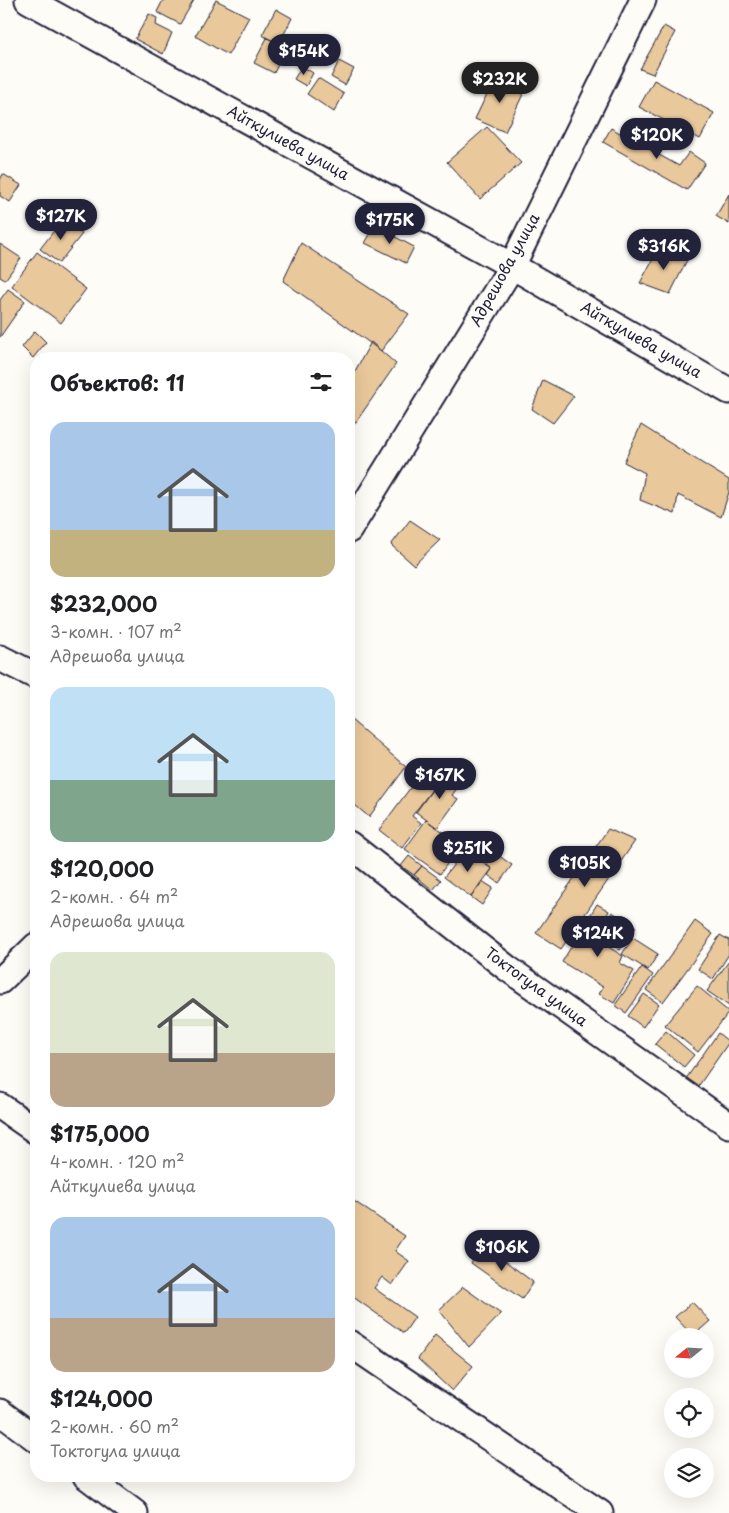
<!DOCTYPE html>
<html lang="ru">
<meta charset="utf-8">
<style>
body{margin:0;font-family:"Playpen Sans",sans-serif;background:#f6f6f6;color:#202124;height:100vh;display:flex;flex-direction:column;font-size:19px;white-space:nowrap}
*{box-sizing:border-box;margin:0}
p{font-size:16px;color:#757577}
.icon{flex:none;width:28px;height:28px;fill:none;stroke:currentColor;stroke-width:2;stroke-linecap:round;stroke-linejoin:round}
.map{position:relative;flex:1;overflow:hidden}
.details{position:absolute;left:30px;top:352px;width:325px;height:1130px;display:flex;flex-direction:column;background:#fff;border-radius:20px;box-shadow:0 5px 20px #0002}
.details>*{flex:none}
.needle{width:32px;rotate:252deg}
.fabs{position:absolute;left:664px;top:1328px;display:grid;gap:10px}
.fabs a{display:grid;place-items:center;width:50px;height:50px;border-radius:50%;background:#fff;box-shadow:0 5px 20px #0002;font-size:25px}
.price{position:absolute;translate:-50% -42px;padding:0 11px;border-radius:18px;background:#22223b;color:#fff;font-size:16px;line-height:32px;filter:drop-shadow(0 1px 2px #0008)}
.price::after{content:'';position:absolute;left:50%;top:30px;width:15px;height:11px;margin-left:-8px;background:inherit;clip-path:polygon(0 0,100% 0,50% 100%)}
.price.on{background:#222;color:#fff}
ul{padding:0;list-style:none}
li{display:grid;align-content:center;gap:10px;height:265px;padding:0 20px}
li span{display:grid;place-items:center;height:155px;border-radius:15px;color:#555}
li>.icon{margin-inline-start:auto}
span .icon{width:90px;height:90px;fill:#fffc;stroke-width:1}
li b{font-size:21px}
h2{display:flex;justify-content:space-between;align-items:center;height:60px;padding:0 20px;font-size:21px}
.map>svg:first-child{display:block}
</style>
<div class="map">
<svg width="729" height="1513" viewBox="0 0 729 1513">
<rect width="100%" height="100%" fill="#fdfcf7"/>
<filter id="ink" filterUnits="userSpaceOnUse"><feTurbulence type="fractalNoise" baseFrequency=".02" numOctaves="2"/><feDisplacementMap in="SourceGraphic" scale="10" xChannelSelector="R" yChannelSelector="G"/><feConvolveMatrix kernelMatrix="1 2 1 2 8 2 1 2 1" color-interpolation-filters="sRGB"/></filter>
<g filter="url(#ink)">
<!-- building -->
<path fill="#e9c89b" stroke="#22223b" d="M163,0H194L180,24L157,12Z
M216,0L249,17L228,55L195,36Z
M276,9L292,18L279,44L262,35Z
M149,14L157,18L156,25L172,33L163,54L135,39Z
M664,26L675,32L653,74L640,69Z
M267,38L291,49L285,60L281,58L274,73L254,63Z
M339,61L354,69L345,85L331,77Z
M302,66L313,73L306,86L294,79Z
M496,75L525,90L505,132L475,119Z
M318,78L344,94L334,112L307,94Z
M654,80L714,113L700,139L639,107Z
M487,127L521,163L480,199L447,162Z
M611,128L679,166L689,152L705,163L687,190L603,142Z
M3,174L21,185L10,202L0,196V180Z
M729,194V224L716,216Z
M63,219L82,234L59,263L40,249Z
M375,226L414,247L406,263L365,243Z
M301,243L409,314L381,351L283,281Z
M0,244L21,258L5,280L0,277Z
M660,246L687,260L670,294L640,283Z
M37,252L86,289L61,323L12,286Z
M8,289L25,301L0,337V300Z
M35,331L46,342L33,358L22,347Z
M371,342L396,364L349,432V382Z
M543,380L574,396L553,423L532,409Z
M641,425L729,480V492L721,517L678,495L675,514L640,500L645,473L624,462Z
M410,520L440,540L414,565L391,545Z
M350,719L406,767L369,817L349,800Z
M431,760L446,771L412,816L421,823L402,848L379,830Z
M446,771L462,782L452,795L458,799L437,828L416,812Z
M426,820L461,844L440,874L405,849Z
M608,829L635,841L561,949L536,933Z
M466,849L492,869L471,897L444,877Z
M495,853L512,865L499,883L488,875L492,869L486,865Z
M409,856L422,866L414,875L401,866Z
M422,866L441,880L433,890L414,875Z
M482,881L493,888L482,905L471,897Z
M597,904L609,911L594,938L623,956L620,963L634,971L614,1003L599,994L603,987L562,962Z
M612,912L636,927L620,950L597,935Z
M695,921L713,934L663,1002L646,990Z
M720,935L729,940V954L713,979L698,969Z
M633,938L658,954L648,970L622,954Z
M729,961V1006L707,991Z
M642,967L653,975L626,1013L615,1005Z
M697,986L729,1012L698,1052L665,1025Z
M644,994L659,1004L643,1027L628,1016Z
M666,1031L694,1055L684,1067L655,1044Z
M718,1033L729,1042L695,1091L683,1083Z
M351,1199L405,1236L395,1251L409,1261L392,1285L382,1277L374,1288L415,1317L404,1333L349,1294V1202Z
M484,1245L533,1282L522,1299L471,1263Z
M463,1287L501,1314L469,1347L439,1310Z
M692,1302L710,1321L693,1336L675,1317Z
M435,1335L473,1366L452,1391L418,1359Z"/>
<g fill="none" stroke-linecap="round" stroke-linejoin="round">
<defs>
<path id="minor" d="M28,0L512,266L729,391
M349,530L512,266L643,0
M0,658L36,676
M349,844L507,968L729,1125
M0,981L36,946
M0,1106L36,1131
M349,1343L600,1513
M0,1412L36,1439
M86,1476L135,1513"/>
</defs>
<!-- minor casing -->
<use href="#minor" stroke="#22223b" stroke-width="29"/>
<!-- minor -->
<use href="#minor" stroke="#fdfcf7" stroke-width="25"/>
</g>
</g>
<g text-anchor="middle" stroke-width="4.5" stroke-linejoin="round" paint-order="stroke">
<!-- street labels -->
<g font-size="15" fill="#22223b" stroke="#fdfcf7">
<text transform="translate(288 143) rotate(29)" y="5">Айткулиева улица</text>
<text transform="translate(505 270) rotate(-61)" y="5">Адрешова улица</text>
<text transform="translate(641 340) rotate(30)" y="5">Айткулиева улица</text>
<text transform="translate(536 987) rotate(36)" y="5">Токтогула улица</text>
</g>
</g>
</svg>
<div class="fabs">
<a><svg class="needle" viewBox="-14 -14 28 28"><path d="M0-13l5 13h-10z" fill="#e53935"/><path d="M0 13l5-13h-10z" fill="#757577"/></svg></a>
<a><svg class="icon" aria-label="locate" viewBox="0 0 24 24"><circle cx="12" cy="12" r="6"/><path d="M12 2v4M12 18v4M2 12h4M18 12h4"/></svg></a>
<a><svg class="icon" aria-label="layers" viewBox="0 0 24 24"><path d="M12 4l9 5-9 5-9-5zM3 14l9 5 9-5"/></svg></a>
</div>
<b class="price" style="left:304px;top:76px">$154K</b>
<b class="price on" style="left:500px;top:104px">$232K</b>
<b class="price" style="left:657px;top:160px">$120K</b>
<b class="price" style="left:61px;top:241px">$127K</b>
<b class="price" style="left:390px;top:245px">$175K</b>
<b class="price" style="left:664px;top:271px">$316K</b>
<b class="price" style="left:440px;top:800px">$167K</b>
<b class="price" style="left:468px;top:873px">$251K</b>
<b class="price" style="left:585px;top:888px">$105K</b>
<b class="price" style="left:598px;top:958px">$124K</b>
<b class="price" style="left:502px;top:1272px">$106K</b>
<section class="details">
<h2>Объектов: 11<svg class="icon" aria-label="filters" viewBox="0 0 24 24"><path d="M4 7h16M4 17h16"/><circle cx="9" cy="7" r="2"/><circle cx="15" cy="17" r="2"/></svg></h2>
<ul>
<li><span style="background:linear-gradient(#a9c7e8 70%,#c2b280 0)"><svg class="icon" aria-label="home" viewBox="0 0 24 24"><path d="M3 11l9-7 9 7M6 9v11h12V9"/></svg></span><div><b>$232,000</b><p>3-комн. · 107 m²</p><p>Адрешова улица</p></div></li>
<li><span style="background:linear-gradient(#bfe0f5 60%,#7fa58c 0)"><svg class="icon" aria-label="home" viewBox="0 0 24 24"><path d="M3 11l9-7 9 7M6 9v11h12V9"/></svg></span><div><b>$120,000</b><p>2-комн. · 64 m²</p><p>Адрешова улица</p></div></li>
<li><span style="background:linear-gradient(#dfe7d0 65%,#b9a48a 0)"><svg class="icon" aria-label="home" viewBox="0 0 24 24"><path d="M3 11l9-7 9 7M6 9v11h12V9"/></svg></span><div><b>$175,000</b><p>4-комн. · 120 m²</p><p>Айткулиева улица</p></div></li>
<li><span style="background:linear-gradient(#a9c7e8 65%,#b9a48a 0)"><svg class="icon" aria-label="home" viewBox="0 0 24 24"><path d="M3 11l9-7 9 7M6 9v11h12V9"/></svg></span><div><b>$124,000</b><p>2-комн. · 60 m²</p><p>Токтогула улица</p></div></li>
</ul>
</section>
</div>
